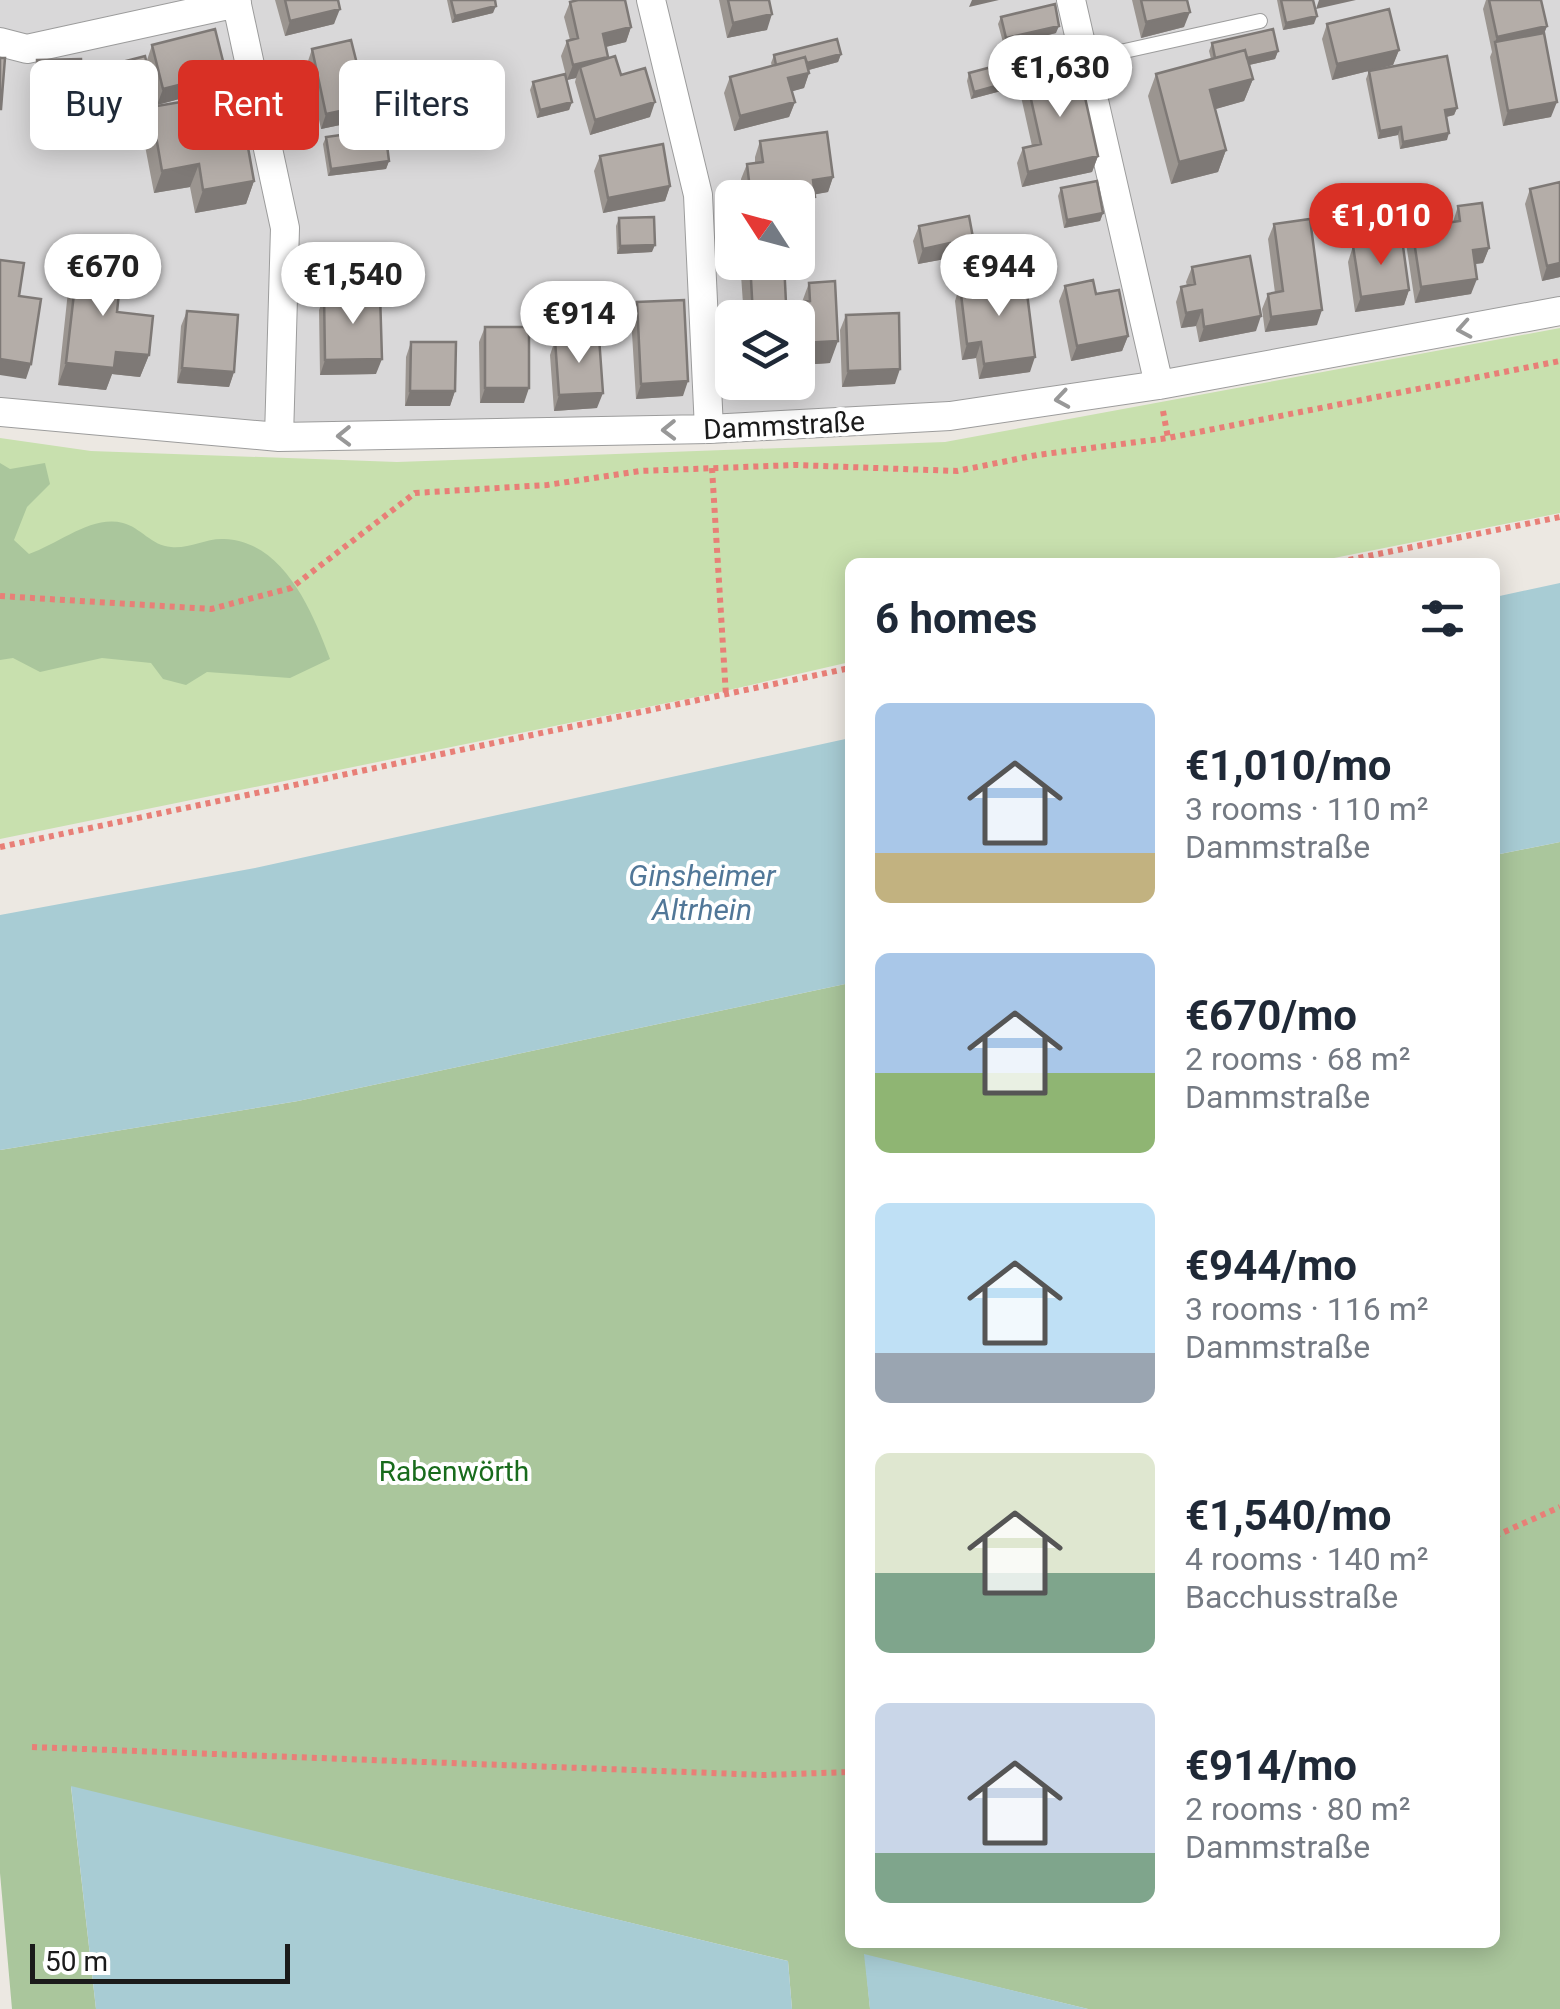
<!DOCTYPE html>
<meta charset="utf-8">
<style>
body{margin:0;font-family:Roboto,sans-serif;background:#f2f2f3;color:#1f2937;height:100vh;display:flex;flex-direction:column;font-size:38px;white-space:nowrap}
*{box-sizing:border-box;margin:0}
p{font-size:32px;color:#747a83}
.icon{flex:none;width:55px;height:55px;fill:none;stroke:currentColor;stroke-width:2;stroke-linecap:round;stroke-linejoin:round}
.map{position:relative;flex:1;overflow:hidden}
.details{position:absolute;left:845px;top:558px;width:655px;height:1390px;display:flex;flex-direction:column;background:#fff;border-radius:15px;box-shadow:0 5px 25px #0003}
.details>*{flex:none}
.guide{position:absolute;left:30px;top:60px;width:665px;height:90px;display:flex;gap:20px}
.needle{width:65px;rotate:306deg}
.controls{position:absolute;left:715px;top:180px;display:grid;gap:20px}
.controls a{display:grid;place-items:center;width:100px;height:100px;border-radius:15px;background:#fff;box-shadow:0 5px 25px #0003;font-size:50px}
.scale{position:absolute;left:30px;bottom:25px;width:260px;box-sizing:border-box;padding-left:10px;border:5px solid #1b1b1b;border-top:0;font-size:28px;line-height:35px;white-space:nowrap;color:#1b1b1b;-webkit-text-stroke:8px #fff;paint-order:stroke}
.price{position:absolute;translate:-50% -85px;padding:0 22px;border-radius:35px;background:#fff;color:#222;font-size:32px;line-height:65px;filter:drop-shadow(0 2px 5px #0008)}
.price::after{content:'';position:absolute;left:50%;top:60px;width:30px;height:22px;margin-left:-15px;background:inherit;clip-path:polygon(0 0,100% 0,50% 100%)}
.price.active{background:#d93025;color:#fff}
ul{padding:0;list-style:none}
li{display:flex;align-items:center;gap:30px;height:250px;padding:0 30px}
li span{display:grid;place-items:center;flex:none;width:280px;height:200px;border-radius:15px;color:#555}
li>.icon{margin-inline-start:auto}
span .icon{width:120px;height:120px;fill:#fffc;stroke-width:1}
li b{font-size:42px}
h2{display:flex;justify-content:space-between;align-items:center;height:120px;padding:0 30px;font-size:42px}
.pill{padding:0 35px;border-radius:15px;background:#fff;box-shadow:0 5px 25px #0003;font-size:35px;line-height:90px}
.pill.active{background:#d93025;color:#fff}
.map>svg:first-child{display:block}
</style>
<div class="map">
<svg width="1560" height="2009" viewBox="0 0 1560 2009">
<rect width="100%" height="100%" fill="#ece8e2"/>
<!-- residential -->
<path fill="#d9d8d9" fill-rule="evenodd" d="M0,0H1560V301L953,409L266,435L0,398ZM732,198H798V262H732ZM732,318H798V382H732Z"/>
<!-- grass -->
<path fill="#c8e0ae" d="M1560,328V513L1314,562H850V662L716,693L0,839V438L91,451L397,462L945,442Z"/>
<!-- forest -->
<path fill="#aac69c" d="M0,463L10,469L45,463L50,484L27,507L14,540L29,554C59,544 91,515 123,523C140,527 152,546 171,547C189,549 206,538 224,539C283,541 312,610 330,659L290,678L207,672L186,685L163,679L151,663L102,658L40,672L13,658L0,660Z
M1560,842V2009H1088L865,1955L870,2009H792L788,1961L71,1787L96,2009H12L0,1873V1150L298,1101L850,983V1942H1495V855Z"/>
<!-- water -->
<path fill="#a8ccd4" d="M1560,583V842L1495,855V597Z
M850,738V983L298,1101L0,1150V915L255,868Z
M71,1786L788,1961L792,2009H96Z
M864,1954L1088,2009H870Z"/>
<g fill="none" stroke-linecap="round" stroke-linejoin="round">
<defs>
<path id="lane" d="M1084,60L1260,21"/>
<path id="street" d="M236,0L285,228L279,437
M651,0L698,195L709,429
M1071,0L1159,385
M0,42L27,49L237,3
M0,412L279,437L709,429L950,416L1159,385L1560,311"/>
</defs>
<!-- lane casing -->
<use href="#lane" stroke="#9c9c9c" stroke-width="16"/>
<!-- street casing -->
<use href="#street" stroke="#9c9c9c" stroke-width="30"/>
<!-- path -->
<path stroke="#e87f77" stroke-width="6" stroke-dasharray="5 5" stroke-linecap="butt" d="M1163,411L1168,438
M712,468L726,696
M1339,562L1560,517
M0,596L211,609L291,588L415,493L547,485L640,471L795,465L957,471L1037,455L1168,438L1560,361
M0,847L850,668
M1495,1536L1560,1507
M32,1747L764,1775L850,1772"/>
<!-- lane -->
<use href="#lane" stroke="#fff" stroke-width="14"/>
<!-- street -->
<use href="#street" stroke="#fff" stroke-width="28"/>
</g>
<!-- wall -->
<path fill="#9b9590" d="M275,0H338L334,24L285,36Z
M447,0H495L493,13L452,23Z
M719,0H769L767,30L727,38Z
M1132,0H1187L1184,27L1141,38Z
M1277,0H1313L1314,24L1283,30Z
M1486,0H1541L1547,26L1544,33L1551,117L1503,126L1490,57L1492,52L1483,9Z
M570,2L631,27L626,42L606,47L607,59L621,75L650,117L590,135L575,82L576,78L567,80L561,56L567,41L570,40L564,17Z
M1001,17L1056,33L1004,46L998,24Z
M1327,24L1399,50L1393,65L1332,80L1322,39Z
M1212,43L1278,51L1275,59L1249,65L1253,79L1244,101L1215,109L1226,150L1218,172L1171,184L1148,96L1156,74L1211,59L1209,51Z
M152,45L220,88L157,105L147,60Z
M312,49L358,68L385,86L379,101L369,103L364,120L321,129L307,64Z
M841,54L838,62L809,70V73L804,88L792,91L795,102L789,117L734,131L724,93L730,77L772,66L771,63L774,55Z
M37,60L77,133L33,135L31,75Z
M107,66L151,97L112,107L104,73Z
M1369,71L1457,108L1454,115L1446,117L1447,140L1400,149L1398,135L1378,139L1366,79Z
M969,73L1001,91L971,99L967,81Z
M1026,77L1098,156L1092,172L1022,187L1017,163L1023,148L1032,146L1020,92Z
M533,82L572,102L569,110L537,118L530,90Z
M151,107L234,127L254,181L246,204L195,213L190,187L154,193L142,130Z
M326,137L389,161L386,169L328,176L323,144Z
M760,141L833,177L828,192L815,194L809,212L798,198H743L741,179L747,164L755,163V157Z
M600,156L670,186L665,201L603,213L594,171Z
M1061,188L1103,213L1100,221L1064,228L1058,196Z
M1530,189L1560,277L1542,281L1525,204Z
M1458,206L1489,248L1483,263L1475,264L1471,294L1415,303L1406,243L1412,228L1453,222Z
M969,216L979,270L974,284L1030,372L979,379L976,358L962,360L955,301L959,288L951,290L945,259L918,264L913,241L919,226Z
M619,218L652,252L617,254L616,226Z
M1274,224L1317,325L1265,332L1262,309L1268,294L1275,293L1268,239Z
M1353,246L1409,290L1404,305L1355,312L1348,262Z
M327,258L371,289L369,294L376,374L320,375L319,310L325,295L324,266Z
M78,259L149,355L140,377L112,374L106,390L58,385L69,282Z
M746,262H784L786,303L802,302L809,283L830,363L801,365L798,318H744L741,275Z
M1192,267L1256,331L1199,342L1196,326L1181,328L1176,302L1181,287L1187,286L1186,282Z
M1065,286L1096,294L1128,336L1122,351L1071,361L1059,301Z
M637,302L683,396L636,399L631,317Z
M187,311L234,372L229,387L177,383L181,326Z
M846,315L895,384L842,387L840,330Z
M485,327L524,403H480L479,342Z
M555,340L597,408L554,411L550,355Z
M411,342L455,391L450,406H405L406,357Z"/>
<!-- shaded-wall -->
<path fill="#7e7976" d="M972,0H999L969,7Z
M1319,0H1356L1316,9Z
M496,6L493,13L452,23L455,16Z
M340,9L334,24L285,36L290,21Z
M1190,12L1184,27L1141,38L1146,22Z
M772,14L767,30L727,38L733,23Z
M1317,16L1314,24L1283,30L1286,23Z
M1059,26L1056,33L1004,46L1006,38Z
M1547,26L1541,42H1495L1491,52L1497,37Z
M631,27L626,42L597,49L603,34Z
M1399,50L1393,65L1332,80L1337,64Z
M1278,51L1275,59L1214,73L1217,65Z
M841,54L838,62L775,79L778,71Z
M608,57L602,72L580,67L576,78L567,80L573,65Z
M226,73L220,88L157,105L163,89Z
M809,73L804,88L783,94L788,78Z
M1253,79L1244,101L1202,113L1210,90Z
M1003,84L1001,91L971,99L974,92Z
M385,86L379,101L361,105L366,89Z
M153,89L151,97L112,107L115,99Z
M572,102L569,110L537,118L540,110Z
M655,102L650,117L590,135L595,120Z
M795,102L789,117L734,131L740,116Z
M1557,102L1551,117L1503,126L1508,111Z
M369,105L364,120L321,129L326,114Z
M1457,108L1454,115L1442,118L1445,110Z
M83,118L77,133L33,135L38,120Z
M1401,127L1398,135L1378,139L1380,131Z
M1449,133L1447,140L1400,149L1403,142Z
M1226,150L1218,172L1171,184L1179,162Z
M1098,156L1092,172L1022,187L1028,172Z
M389,161L386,169L328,176L331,169Z
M199,164L190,187L154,193L162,171Z
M833,177L828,192L807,196L813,180Z
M254,181L246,204L195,213L203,190Z
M670,186L665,201L603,213L608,198Z
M815,197L809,212L798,214V199Z
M1103,213L1100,221L1064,228L1067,220Z
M950,243L945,259L918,264L923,249Z
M655,245L652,252L617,254L620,246Z
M1489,248L1483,263L1467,265L1473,250Z
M1560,263V277L1542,281L1547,266Z
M979,270L974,285L951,290L956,275Z
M1477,279L1471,294L1415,303L1421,287Z
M327,289H371L368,296L325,297Z
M1409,290L1404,305L1355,312L1361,297Z
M1202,310L1196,326L1181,328L1186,313Z
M1322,310L1317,325L1265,332L1271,317Z
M1261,316L1256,331L1199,342L1204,327Z
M1128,336L1122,351L1071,361L1077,346Z
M838,341L830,363L801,365L798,376V358L803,343Z
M981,342L976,358L962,360L967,344Z
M116,352L149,355L140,377L112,374L106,390L58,385L66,363Z
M1035,357L1030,372L979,379L984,364Z
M0,359L31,364L26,379L0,375Z
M382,359L376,374L320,375L325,360Z
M182,368L234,372L229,387L177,383Z
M900,369L895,384L842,387L848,371Z
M688,381L683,396L636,399L641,384Z
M485,388H529L524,403H480Z
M410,391H455L450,406H405Z
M603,393L597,408L554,411L559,395Z"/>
<!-- building -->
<path fill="#b4ada8" stroke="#7e7976" stroke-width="2.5" d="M285,0H338L340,9L290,21Z
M451,0H495L496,6L455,16Z
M578,0H625L631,27L603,34L608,57L573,65L567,41L578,38L570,2Z
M728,0H769L772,14L733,23Z
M1141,0H1187L1190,12L1146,22Z
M1281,0H1313L1317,16L1286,23Z
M1489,0H1541L1547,26L1497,37Z
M1055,4L1059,26L1006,38L1001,17Z
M1389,9L1399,50L1337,64L1327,24Z
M215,29L226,73L163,89L152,45Z
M1273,29L1278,51L1247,58L1245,50L1215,58L1212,43Z
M1544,33L1557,102L1508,111L1495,42Z
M837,39L841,54L807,63L805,57L776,65L774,55Z
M351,40L358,68L380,63L385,86L366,89L369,105L326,114L312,49Z
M1245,50L1253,79L1210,90L1226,150L1179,162L1156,74Z
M145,56L153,89L115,99L107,66Z
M615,56L621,75L645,68L655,102L595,120L580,67Z
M1447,56L1457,108L1445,110L1449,133L1403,142L1401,127L1380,131L1369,71Z
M805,57L809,73L788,78L795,102L740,116L730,77Z
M0,58H5L1,109H0Z
M81,59L83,118L38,120L37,60Z
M999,65L1003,84L974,92L969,73Z
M1078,66L1098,156L1028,172L1023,148L1041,144L1026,77Z
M565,74L572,102L540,110L533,82Z
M228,94L234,127L244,125L254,181L203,190L199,164L162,171L151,107Z
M385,129L389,161L331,169L326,137Z
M827,132L833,177L813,180L815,197L798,199V198H751L747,164L763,162L760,141Z
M663,144L670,186L608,198L600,156Z
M1097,181L1103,213L1067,220L1061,188Z
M1560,182V263L1547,266L1530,189Z
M1482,203L1489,248L1473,250L1477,279L1421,287L1412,228L1460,221L1458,206Z
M969,216L979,270L956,275L950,243L923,249L919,226Z
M654,217L655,245L620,246L619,218Z
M1310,219L1322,310L1271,317L1268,294L1283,291L1274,224Z
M1402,239L1409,290L1361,297L1353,246Z
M1250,256L1261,316L1204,327L1202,310L1186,313L1181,287L1195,284L1192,267Z
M327,258H371V289H327Z
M78,259L122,264L117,312L153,316L149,355L116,352L114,368L66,363Z
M0,260L24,263L19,296L41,299L31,364L0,359Z
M750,262H784L786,303L810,301L809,283L835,281L838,341L803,343L804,357L798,358V318H767V314L753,315Z
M1025,277L1035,357L984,364L981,342L967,344L960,286Z
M1093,280L1096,294L1119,290L1128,336L1077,346L1065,286Z
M380,293L382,359L325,360L324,295Z
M684,300L688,381L641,384L637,302Z
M187,311L238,315L234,372L182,368Z
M899,313L900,369L848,371L846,315Z
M485,327H529V388H485Z
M599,337L603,393L559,395L555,340Z
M411,342H456L455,391H410Z"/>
<!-- one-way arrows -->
<defs><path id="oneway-chevron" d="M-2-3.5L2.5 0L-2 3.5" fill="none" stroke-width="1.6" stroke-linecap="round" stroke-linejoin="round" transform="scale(2.5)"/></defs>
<g stroke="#989898">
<use href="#oneway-chevron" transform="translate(1464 329) rotate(170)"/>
<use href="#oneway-chevron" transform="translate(1062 399) rotate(171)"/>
<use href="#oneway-chevron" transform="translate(669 430) rotate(179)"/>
<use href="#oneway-chevron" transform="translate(344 436) rotate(179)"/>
</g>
<g text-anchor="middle" stroke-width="8" stroke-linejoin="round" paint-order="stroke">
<!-- street labels -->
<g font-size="28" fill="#1b1b1b" stroke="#fff">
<text transform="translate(784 425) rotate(-3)" y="10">Dammstraße</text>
</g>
<!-- park labels -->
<g font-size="28" fill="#186b1c" stroke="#fff">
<text x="454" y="1481">Rabenwörth</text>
</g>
<!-- water labels -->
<g font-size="30" font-style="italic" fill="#517798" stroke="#fff">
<text x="702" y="886">Ginsheimer<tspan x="702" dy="34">Altrhein</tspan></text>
</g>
</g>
</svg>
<div class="controls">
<a><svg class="needle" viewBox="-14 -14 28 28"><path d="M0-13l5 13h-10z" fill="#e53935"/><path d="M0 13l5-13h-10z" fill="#747a83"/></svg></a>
<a><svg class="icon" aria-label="layers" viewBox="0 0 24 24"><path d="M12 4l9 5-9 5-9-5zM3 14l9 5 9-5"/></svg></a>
</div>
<div class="scale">50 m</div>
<b class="price" style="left:1060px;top:120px">€1,630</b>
<b class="price active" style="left:1381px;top:268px">€1,010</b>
<b class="price" style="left:103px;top:319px">€670</b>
<b class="price" style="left:999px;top:319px">€944</b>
<b class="price" style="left:353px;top:327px">€1,540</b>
<b class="price" style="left:579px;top:366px">€914</b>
<div class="guide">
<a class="pill">Buy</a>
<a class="pill active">Rent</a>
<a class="pill">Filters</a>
</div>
<section class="details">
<h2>6 homes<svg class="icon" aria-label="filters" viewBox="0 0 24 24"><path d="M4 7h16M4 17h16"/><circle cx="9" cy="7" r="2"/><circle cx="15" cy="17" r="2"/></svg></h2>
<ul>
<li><span style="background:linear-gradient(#a9c7e8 75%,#c2b280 0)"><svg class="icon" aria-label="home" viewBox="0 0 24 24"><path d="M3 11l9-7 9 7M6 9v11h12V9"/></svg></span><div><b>€1,010/mo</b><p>3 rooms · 110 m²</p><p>Dammstraße</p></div></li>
<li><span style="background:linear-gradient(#a9c7e8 60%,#8fb573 0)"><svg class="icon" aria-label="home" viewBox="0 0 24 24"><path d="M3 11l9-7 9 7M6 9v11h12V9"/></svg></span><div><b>€670/mo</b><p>2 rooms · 68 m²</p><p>Dammstraße</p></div></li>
<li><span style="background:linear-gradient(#bfe0f5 75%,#9aa5b1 0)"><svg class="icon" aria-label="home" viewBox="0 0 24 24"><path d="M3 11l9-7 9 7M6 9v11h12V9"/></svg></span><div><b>€944/mo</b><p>3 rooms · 116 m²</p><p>Dammstraße</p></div></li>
<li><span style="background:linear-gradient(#dfe7d0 60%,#7fa58c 0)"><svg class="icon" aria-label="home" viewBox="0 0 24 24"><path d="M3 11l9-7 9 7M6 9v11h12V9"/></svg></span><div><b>€1,540/mo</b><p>4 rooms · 140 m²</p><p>Bacchusstraße</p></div></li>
<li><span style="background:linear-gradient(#c9d6e8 75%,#7fa58c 0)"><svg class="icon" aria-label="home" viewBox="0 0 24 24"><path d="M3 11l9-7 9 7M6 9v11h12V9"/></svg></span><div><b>€914/mo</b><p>2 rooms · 80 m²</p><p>Dammstraße</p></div></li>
</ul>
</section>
</div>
